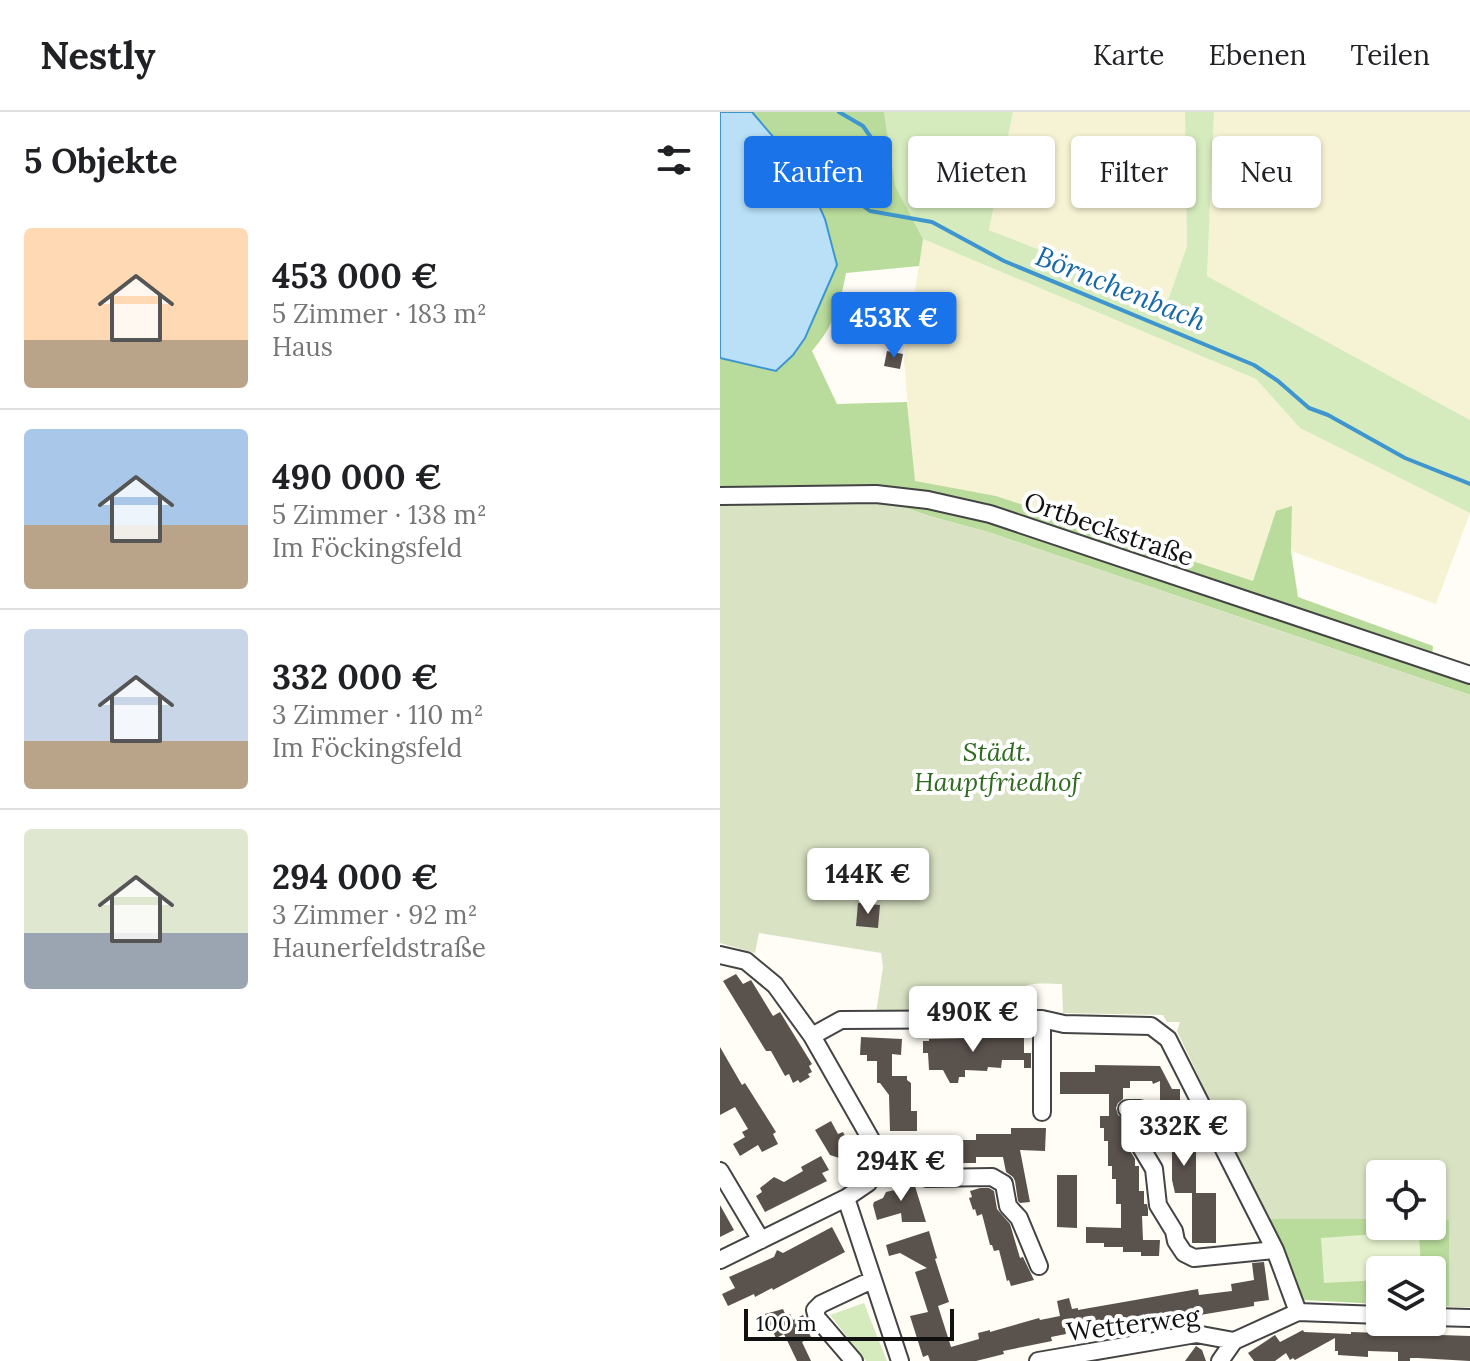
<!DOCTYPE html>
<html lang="de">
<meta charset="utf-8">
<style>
body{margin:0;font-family:Lora,serif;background:#f2f2f2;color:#202124;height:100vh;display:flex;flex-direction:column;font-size:30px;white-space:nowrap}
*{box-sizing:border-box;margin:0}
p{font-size:26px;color:#757577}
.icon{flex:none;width:44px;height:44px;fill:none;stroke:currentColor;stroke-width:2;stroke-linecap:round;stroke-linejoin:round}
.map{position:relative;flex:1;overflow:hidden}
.drawer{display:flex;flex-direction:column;background:#fff;width:720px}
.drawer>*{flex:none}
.top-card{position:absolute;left:24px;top:24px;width:606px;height:72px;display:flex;gap:16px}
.fabs{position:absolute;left:646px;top:1048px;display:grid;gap:16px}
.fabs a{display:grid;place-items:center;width:80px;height:80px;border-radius:8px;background:#fff;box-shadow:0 2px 6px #0004;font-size:40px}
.scale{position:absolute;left:24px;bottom:20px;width:210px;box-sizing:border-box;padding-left:8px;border:4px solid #111;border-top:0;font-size:22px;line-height:28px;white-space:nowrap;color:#111;-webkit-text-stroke:6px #fff;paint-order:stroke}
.price{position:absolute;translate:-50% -68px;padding:0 18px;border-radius:8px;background:#fff;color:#222;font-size:26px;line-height:52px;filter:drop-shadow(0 2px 4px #0008)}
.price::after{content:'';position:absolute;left:50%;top:48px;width:24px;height:18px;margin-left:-12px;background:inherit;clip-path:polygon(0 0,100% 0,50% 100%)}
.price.current{background:#1a73e8;color:#fff}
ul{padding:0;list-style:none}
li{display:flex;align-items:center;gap:24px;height:200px;padding:0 24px}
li+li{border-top:2px solid #e0e0e0}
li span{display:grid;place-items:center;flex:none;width:224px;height:160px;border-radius:8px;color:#555}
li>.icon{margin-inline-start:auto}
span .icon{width:96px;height:96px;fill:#fffc;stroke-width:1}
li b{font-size:34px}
h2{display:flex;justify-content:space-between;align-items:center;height:96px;padding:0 24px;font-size:34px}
.pill{padding:0 28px;border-radius:8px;background:#fff;box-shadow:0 2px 6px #0004;font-size:28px;line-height:72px}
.pill.current{background:#1a73e8;color:#fff}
header{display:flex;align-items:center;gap:48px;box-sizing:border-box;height:112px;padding:0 40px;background:#fff;border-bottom:2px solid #e0e0e0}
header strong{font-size:38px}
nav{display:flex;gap:44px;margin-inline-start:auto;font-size:28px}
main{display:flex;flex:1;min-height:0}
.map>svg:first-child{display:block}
</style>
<header>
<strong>Nestly</strong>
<nav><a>Karte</a><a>Ebenen</a><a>Teilen</a></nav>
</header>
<main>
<section class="drawer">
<h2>5 Objekte<svg class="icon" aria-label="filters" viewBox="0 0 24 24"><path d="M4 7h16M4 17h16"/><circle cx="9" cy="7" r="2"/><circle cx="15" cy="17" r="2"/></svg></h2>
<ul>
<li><span style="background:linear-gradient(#ffd9b3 70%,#b9a48a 0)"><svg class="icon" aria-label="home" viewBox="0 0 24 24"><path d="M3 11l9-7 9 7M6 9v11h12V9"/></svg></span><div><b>453 000 €</b><p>5 Zimmer · 183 m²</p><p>Haus</p></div></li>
<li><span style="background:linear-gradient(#a9c7e8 60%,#b9a48a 0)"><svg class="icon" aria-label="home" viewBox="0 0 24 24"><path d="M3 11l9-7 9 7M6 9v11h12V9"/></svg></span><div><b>490 000 €</b><p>5 Zimmer · 138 m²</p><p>Im Föckingsfeld</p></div></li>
<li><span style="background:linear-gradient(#c9d6e8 70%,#b9a48a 0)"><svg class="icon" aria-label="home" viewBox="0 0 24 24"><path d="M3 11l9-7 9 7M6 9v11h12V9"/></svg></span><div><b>332 000 €</b><p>3 Zimmer · 110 m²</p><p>Im Föckingsfeld</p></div></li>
<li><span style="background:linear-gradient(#dfe7d0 65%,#9aa5b1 0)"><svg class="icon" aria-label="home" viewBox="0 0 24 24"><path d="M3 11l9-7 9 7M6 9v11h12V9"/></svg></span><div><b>294 000 €</b><p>3 Zimmer · 92 m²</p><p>Haunerfeldstraße</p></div></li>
</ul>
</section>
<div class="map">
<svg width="750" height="1249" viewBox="0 0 750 1249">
<rect width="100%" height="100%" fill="#fffdf5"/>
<!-- farmland -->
<path fill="#f6f3d4" d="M293,0H465L467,134L448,188L269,118Z
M494,0H750V308L487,164Z
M203,127L536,267L580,316L750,401L716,492L571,439L572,394L556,400L533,469L276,384L194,370L184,248Z"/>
<!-- green -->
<path fill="#d5ebbd" d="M164,0H293L269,118L448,188L467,134L465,0H494L487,164L750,308V401L580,316L536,267L203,127L174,74Z
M144,1191L167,1249H146L110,1203Z"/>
<!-- forest -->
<path fill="#b9dc9c" d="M32,0H164L175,74L203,127L199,154L126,161C120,192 114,214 92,239L117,292L187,290L195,369L276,384L533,469L556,399L572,394L571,439L578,485L713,534L712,545L750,567V583L268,420L209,404L157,386L0,378V246L56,258L43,15Z
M546,1107H660V1114H712V1108H729V1179L750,1195L712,1194V1158H660V1192L583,1188Z"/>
<!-- cemetery -->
<path fill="#d9e3c4" d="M157,386L209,404L268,420L750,583V1195L729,1194V1108H712V1062H660V1107H546L457,919L460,910H447L443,903L343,901L342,872C328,872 309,869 297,878C288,887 284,893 272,900L156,901L163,855L161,841L39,821L35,841L0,831V388Z"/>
<!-- pitch -->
<path fill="#e6f2cf" d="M699,1119L701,1158H660V1168L604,1171L601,1126Z"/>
<!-- water -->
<path fill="#b9e0f7" stroke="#3f96cf" stroke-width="2" d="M0,0H32L85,62L105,107L117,153L85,226L73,243L56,259L0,246Z"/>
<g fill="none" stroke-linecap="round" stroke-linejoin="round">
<!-- stream -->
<path stroke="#3f96cf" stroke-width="4" d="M119,0L143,14L157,34L149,53L129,70L132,86L150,99L212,110L284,149L534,253L558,269L589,296L608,303L685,346L750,372"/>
</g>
<!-- building -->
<path fill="#5a524d" d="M132,200L152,209L143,230L122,220Z
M167,239L183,242L180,257L164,254Z
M138,791L160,793L158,816L136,814Z
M16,862L23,872L31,868L53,904L60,900L92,952L89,954L92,960L88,962L90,965L80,971L78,968L73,971L69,962L65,964L51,939H46L3,869Z
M257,919L263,925H304V941H311V956H304V948H282L281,956L268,955L267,959L245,958V965H239L238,971H230L223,958H209L208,941H203V929H209V927L246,926V925H251Z
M141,925L182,927L181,943L172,942V964H187V968L191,971V999H197V1019H170L169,983L160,971H157V949H147V943H140Z
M0,935L22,973L25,971L56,1020L53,1022L58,1032L42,1040L38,1033L20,1044L13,1032L25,1025L22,1020L28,1017L15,995L0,1003Z
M375,953L440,954L452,977H460V1029H440V969L433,972L432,969H410V976H403V987L398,991L396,996L398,1003L407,1008L409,1037L415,1047V1054H419V1079H424V1092H427L428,1097V1104H422L423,1128H440L439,1144H421V1140H403V1135H384V1131H366V1115L401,1116V1092H396V1067H392V1054H388V1029H384V1016H380V1004H389V982H340V960H375Z
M111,1009L118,1022L123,1020L127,1028L138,1032L125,1039L124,1043L119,1046L110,1043L95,1018Z
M291,1016H326L325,1039L300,1038L310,1090L300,1091L298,1089L295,1069L293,1065L286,1060L283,1045H256V1051H221V1028H256V1022H291Z
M452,1031H476V1081H455L452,1068Z
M101,1044L109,1058L102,1061L107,1069L45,1100L36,1084L42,1080L40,1076L54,1065L64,1070L83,1059L81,1055Z
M179,1063L194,1071L206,1110H182L181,1101L157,1108L153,1093L154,1090L163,1086L166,1080L179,1077L175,1064Z
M337,1063H357V1116L337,1115Z
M260,1076H269L274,1079L277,1097L290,1112L300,1146L303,1145L314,1168L291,1174L289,1168L287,1169L279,1138L274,1139L272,1133H270L262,1102L257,1104L255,1097L253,1098L249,1086L252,1085L250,1079Z
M472,1081H496V1131H472Z
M0,1093L14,1118L0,1125Z
M112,1115L125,1140L53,1178L52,1176L35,1185L34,1182L8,1194L2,1182L15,1176L9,1165L54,1145L57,1138L63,1141Z
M209,1119L217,1146L215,1147L229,1190L218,1194L231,1235L259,1227L258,1221L270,1218V1220L319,1206L320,1208L340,1204L337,1189L349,1186L352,1197L358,1196V1198L478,1177L479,1183L512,1179L511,1172L534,1168L532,1151L544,1150L549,1188L534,1190V1194L438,1210L437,1204L412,1208L413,1214L371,1221L370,1213L345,1217L346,1222L331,1225L332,1229L283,1239L284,1242L256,1249H210L208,1243L203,1245L190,1204L208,1200L195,1160L207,1156L180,1141L169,1144L166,1133Z
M63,1197L66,1204L70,1202L73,1208L83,1203L89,1216L87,1217L91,1225L82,1230L91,1249H77L64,1222L56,1226L45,1202Z
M583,1218L584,1220L631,1222V1220L750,1224V1249L698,1246H690V1249H678V1240L648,1239V1245L618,1243V1239H615V1226L575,1248L573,1246L570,1248L566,1241L555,1249H534L528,1241L555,1223L560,1230Z
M476,1234L482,1238L486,1249H465Z"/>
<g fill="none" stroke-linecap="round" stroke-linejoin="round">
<defs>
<path id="street" d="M0,384L156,382L208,388L270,402L750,563
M0,843L26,849L55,873L92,924L153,1031L158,1056L148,1071L126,1086L0,1148
M322,907V1000
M92,924L121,908L322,907L344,912L431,914L448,927L555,1138L578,1200
M407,997H420L419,1032L434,1057L438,1093L454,1119L456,1129L464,1141L474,1146L555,1138
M158,1056L181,1051L207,1066L272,1065L284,1072L288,1094L299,1106L319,1154
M0,1059L41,1128
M126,1086L180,1249
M712,1205L750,1206
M134,1249L97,1206L95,1198L101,1192L152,1168
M318,1249L476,1222L514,1229
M500,1249L514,1229L578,1200L660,1203"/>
</defs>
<!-- street casing -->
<use href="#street" stroke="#444" stroke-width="20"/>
<!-- street -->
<use href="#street" stroke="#fff" stroke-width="16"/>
</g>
<g text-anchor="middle" stroke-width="8" stroke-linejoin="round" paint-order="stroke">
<!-- street labels -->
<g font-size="26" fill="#111" stroke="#fff">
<text transform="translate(389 417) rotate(19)" y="9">Ortbeckstraße</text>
<text transform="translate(413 1212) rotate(-7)" y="9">Wetterweg</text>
</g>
<!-- park labels -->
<g font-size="26" font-style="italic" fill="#2f6b1f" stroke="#fff">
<text x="277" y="649">Städt.<tspan x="277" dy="30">Hauptfriedhof</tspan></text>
</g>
<!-- water labels -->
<g font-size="28" font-style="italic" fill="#1768a6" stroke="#fff">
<text transform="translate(401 176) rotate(22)" y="10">Börnchenbach</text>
</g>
</g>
</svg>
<div class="fabs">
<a><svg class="icon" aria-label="locate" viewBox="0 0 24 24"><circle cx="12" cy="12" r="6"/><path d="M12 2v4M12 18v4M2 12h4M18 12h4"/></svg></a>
<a><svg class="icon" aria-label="layers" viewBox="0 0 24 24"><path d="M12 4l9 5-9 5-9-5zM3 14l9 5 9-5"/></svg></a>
</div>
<div class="scale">100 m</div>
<b class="price current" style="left:174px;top:248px">453K €</b>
<b class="price" style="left:148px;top:804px">144K €</b>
<b class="price" style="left:253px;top:942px">490K €</b>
<b class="price" style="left:464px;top:1056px">332K €</b>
<b class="price" style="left:181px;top:1091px">294K €</b>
<div class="top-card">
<a class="pill current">Kaufen</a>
<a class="pill">Mieten</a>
<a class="pill">Filter</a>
<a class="pill">Neu</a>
</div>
</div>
</main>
